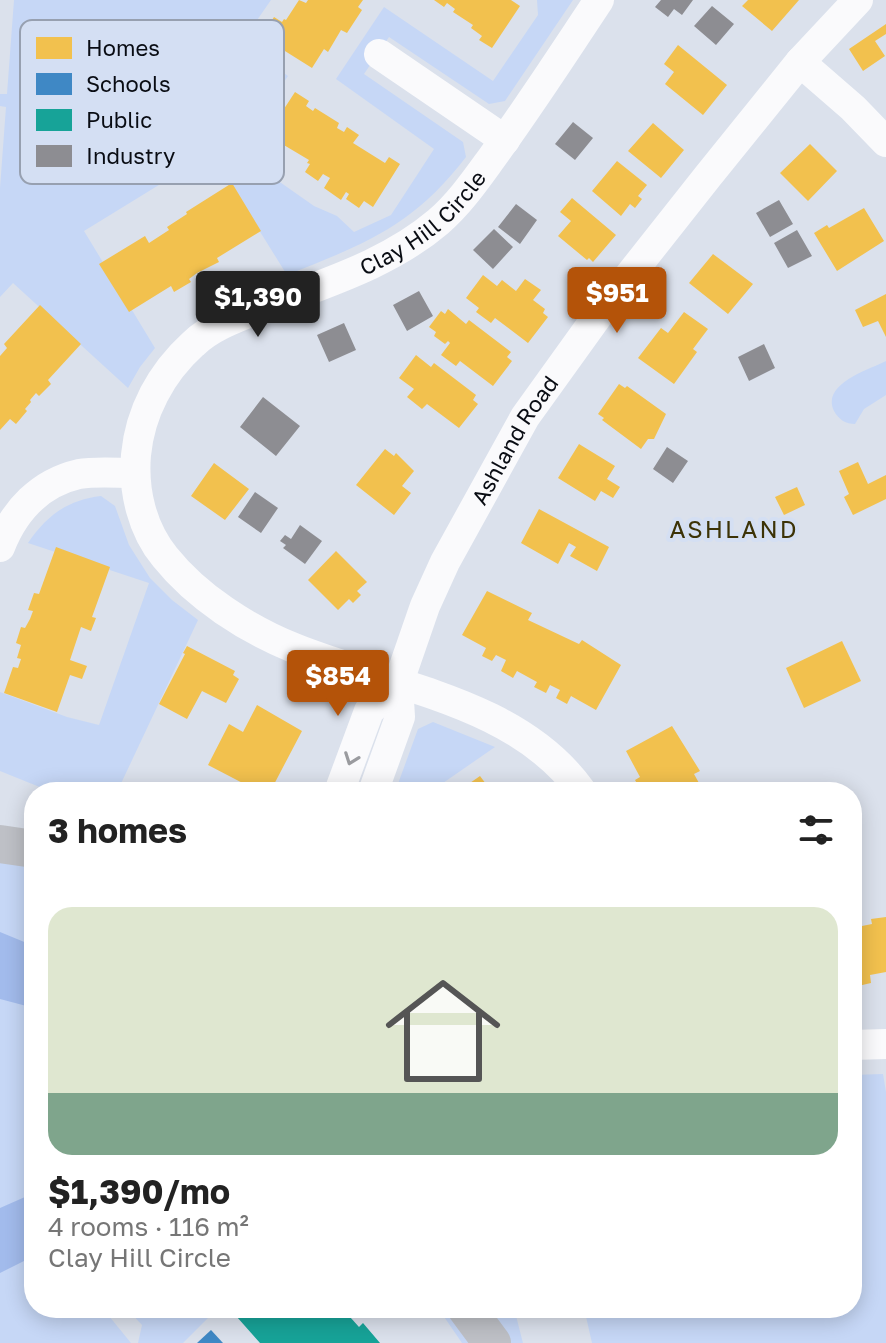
<!DOCTYPE html>
<meta charset="utf-8">
<style>
body{margin:0;font-family:"Golos Text",sans-serif;background:#f2f2f2;color:#222;height:100vh;display:flex;flex-direction:column;font-size:30px;white-space:nowrap}
*{box-sizing:border-box;margin:0}
p{font-size:26px;color:#767676}
.icon{flex:none;width:44px;height:44px;fill:none;stroke:currentColor;stroke-width:2;stroke-linecap:round;stroke-linejoin:round}
.map{position:relative;flex:1;overflow:hidden}
.sheet{position:absolute;left:24px;top:782px;width:838px;height:536px;display:flex;flex-direction:column;background:#fff;border-radius:32px;box-shadow:0 4px 20px #0003}
.sheet>*{flex:none}
.price{position:absolute;translate:-50% -68px;padding:0 18px;border-radius:8px;background:#b45309;color:#fff;font-size:26px;line-height:52px;filter:drop-shadow(0 2px 4px #0008)}
.price::after{content:'';position:absolute;left:50%;top:48px;width:24px;height:18px;margin-left:-12px;background:inherit;clip-path:polygon(0 0,100% 0,50% 100%)}
.price.active{background:#222;color:#fff}
ul{padding:0;list-style:none}
li{display:grid;align-content:center;gap:16px;height:424px;padding:0 24px}
li span{display:grid;place-items:center;height:248px;border-radius:24px;color:#555}
li>.icon{margin-inline-start:auto}
span .icon{width:144px;height:144px;fill:#fffc;stroke-width:1}
li b{font-size:34px}
h2{display:flex;justify-content:space-between;align-items:center;height:96px;padding:0 24px;font-size:34px}
.map>svg:first-child{display:block}
</style>
<div class="map">
<svg width="886" height="1343" viewBox="0 0 886 1343">
<rect width="100%" height="100%" fill="#dbe1ec"/>
<!-- green -->
<path fill="#c6d7f6" d="M14,0H271L253,26L259,55L288,76L250,132L257,166L314,206L337,216L354,232L391,215L434,149L336,79L384,7L493,81L538,15L537,0H573L505,101L489,104L389,37L364,74L463,142L466,157C413,226 365,244 287,275L211,153L84,231L155,348L140,367L128,388L13,283L0,297V188L6,107L0,106V94H7Z
M886,361V395L864,409L855,424C846,424 839,420 834,411C821,384 868,370 886,361Z
M101,496L115,506L129,545L150,578L172,600L198,620L117,792H52L0,771V692L67,717L99,725L149,583L28,543C47,515 68,500 101,496Z
M433,722L495,747L430,792H395L418,729Z
M0,852L34,859V1308H109V1316L131,1343H0Z
M883,1074L886,1092V1343H592L584,1308H852V1075Z
M126,1308H209V1317L183,1343H138L142,1325Z
M438,1308H514L523,1343H462Z"/>
<!-- water -->
<path fill="#a2bbec" d="M0,932L34,946V1008L0,999Z
M34,1193V1256L0,1273V1208Z"/>
<!-- homes -->
<path fill="#f2c14e" d="M299,0L306,3L308,0H363L358,7L362,10L347,33L341,30L328,52L324,49L312,68L269,41L272,38L264,33L274,17L282,22L284,19L286,20Z
M434,0H511L520,6L492,48L479,40L482,36L471,28L473,25L453,12L455,9L447,3L444,7Z
M748,0H799L772,31L742,6Z
M886,24V34L875,41L885,56L863,71L849,49Z
M678,45L727,85L703,115L665,84L674,72L664,64Z
M295,92L309,101L306,106L313,111L315,108L339,123L337,128L344,132L347,127L359,135L353,143L385,163L389,157L400,164L373,207L364,201L359,208L346,199L349,194L346,192L341,200L324,188L330,178L323,174L318,181L305,172L310,164L307,163L309,160L267,135Z
M653,123L684,150L661,178L628,151Z
M810,144L837,171L808,201L780,173Z
M617,161L647,185L638,196L642,199L635,208L630,204L621,216L592,191Z
M232,183L261,231L217,258L219,262L197,273L189,279L191,282L174,292L171,286L129,312L99,264L145,236L149,243L169,230L167,227L187,214L186,212Z
M572,198L616,235L593,262L589,258L587,260L558,236L571,221L560,212Z
M864,208L884,241L837,271L814,233L827,225L829,228Z
M713,254L753,284L728,314L689,283Z
M483,275L497,286L502,280L516,291L525,279L541,290L533,300L545,309L543,313L548,317L528,343L495,318L491,323L476,312L479,308L466,298Z
M886,294V337L878,321L863,327L855,310Z
M40,305L81,344L48,380L51,384L39,396L36,393L30,400L31,402L25,409L27,411L16,424L10,419L0,430V356L7,348L4,344Z
M448,309L466,324L469,320L511,352L507,357L512,361L493,386L460,361L456,366L441,355L450,343L448,341L445,344L434,336L436,332L429,327L441,311L445,314Z
M684,312L708,329L693,349L697,352L674,384L638,358L661,328L668,333Z
M416,355L431,367L434,363L476,395L473,400L478,404L459,428L427,404L422,409L407,397L414,389L399,378Z
M619,384L625,388L627,386L666,414L654,439H648L641,449L602,420L604,418L598,414Z
M579,444L615,466L607,479L620,487L613,498L601,491L595,501L558,478Z
M385,449L394,456L396,453L414,471L402,486L411,493L394,515L356,485Z
M858,462L868,484L886,475V499L853,515L844,497L849,494L839,471Z
M214,463L249,489L225,520L191,496Z
M797,487L805,505L784,515L775,497Z
M539,509L609,547L597,571L570,556L576,547L569,543L558,564L521,543Z
M56,547L110,567L92,617L96,618L91,631L81,627L70,660L87,666L82,679L70,675L57,712L4,693L13,667L18,668L21,659L17,658L21,645L16,643L21,627L25,628L30,619L33,611L28,610L34,593L39,594Z
M336,551L367,582L357,591L361,595L353,603L349,599L338,610L308,580Z
M487,591L532,613L528,620L579,644L582,640L621,665L596,710L571,696L567,704L556,698L560,690L550,685L546,693L534,687L537,682L517,671L513,678L501,671L506,660L496,655L492,661L482,656L486,648L462,635Z
M842,641L861,681L804,708L786,668Z
M187,646L235,671L233,675L239,679L226,703L202,691L187,719L159,704L185,654L183,653Z
M257,705L302,731L270,792H260L208,765L229,724L243,732Z
M672,726L700,771L694,774L704,792H648L645,786L640,789L635,780L640,777L626,751Z
M480,776L492,792H457Z
M886,917V972L870,975L871,983L858,986L857,975H852V928L872,924L871,919Z"/>
<!-- schools -->
<path fill="#3f88c5" d="M211,1330L223,1343H197Z"/>
<!-- public -->
<path fill="#17a398" d="M229,1308H342L359,1327L363,1323L380,1343H260Z"/>
<!-- industry -->
<path fill="#8d8d92" d="M661,0H693L682,15L674,9L668,17L655,7Z
M712,6L734,24L716,45L694,26Z
M573,122L593,138L575,160L555,144Z
M779,200L793,224L770,237L756,213Z
M516,204L537,220L520,244L498,227Z
M494,229L513,247L493,269L473,250Z
M797,230L812,256L788,268L774,243Z
M419,291L433,316L407,331L393,305Z
M344,323L356,350L329,362L317,335Z
M764,344L775,368L749,381L738,357Z
M263,397L300,426L276,456L240,427Z
M667,447L688,461L673,483L653,469Z
M255,492L278,508L261,533L238,517Z
M300,525L322,541L305,564L283,548L286,545L280,541L285,535L291,539Z"/>
<g fill="none" stroke-linecap="round" stroke-linejoin="round">
<!-- minor -->
<g stroke="#fafafc" stroke-width="30">
<path d="M379,54L505,140"/>
<path d="M800,62L853,108L886,142"/>
<path d="M0,547C14,511 40,483 79,474C96,471 117,473 135,473"/>
<path d="M339,792L369,711L398,684"/>
<path id="s1" d="M373,792L400,717L398,684L425,606L445,562L525,417L599,314L708,176L800,62L858,0"/>
<path id="s2" d="M582,792C518,701 390,687 294,648C247,629 197,597 165,557C142,529 133,491 136,455C140,412 161,373 193,344C213,325 241,316 266,306C325,283 389,264 438,222C459,204 475,181 491,159C529,107 564,53 599,0"/>
<path d="M852,1045L886,1044"/>
</g>
<!-- major -->
<path stroke="#bec0c6" stroke-width="38" d="M0,844L34,849
M466,1308L492,1343"/>
</g>
<!-- one-way arrows -->
<defs><path id="oneway-chevron" d="M-2-3.5L2.5 0L-2 3.5" fill="none" stroke-width="1.6" stroke-linecap="round" stroke-linejoin="round" transform="scale(2)"/></defs>
<use stroke="#9a9b9f" href="#oneway-chevron" transform="translate(351 759) rotate(110)"/>
<g text-anchor="middle" stroke-width="8" stroke-linejoin="round" paint-order="stroke">
<!-- street labels -->
<g font-size="22" fill="#090c13" stroke="#d4dff3">
<text dy="8" stroke="none"><textPath href="#s2" startOffset="986">Clay Hill Circle</textPath></text>
<text dy="8" stroke="none"><textPath href="#s1" startOffset="384">Ashland Road</textPath></text>
</g>
<!-- neighbourhood labels -->
<g font-size="24" letter-spacing="2" fill="#3c3307" stroke="#d4dff3">
<text x="734" y="538">ASHLAND</text>
</g>
</g>
<!-- legend -->
<rect x="20" y="20" width="264" height="164" rx="12" fill="#d4dff3" stroke="#97a0b0" stroke-width="2"/>
<rect x="36" y="37" width="36" height="22" fill="#f2c14e"/>
<rect x="36" y="73" width="36" height="22" fill="#3f88c5"/>
<rect x="36" y="109" width="36" height="22" fill="#17a398"/>
<rect x="36" y="145" width="36" height="22" fill="#8d8d92"/>
<g font-size="22" fill="#090c13">
<text x="86" y="56">Homes</text>
<text x="86" y="92">Schools</text>
<text x="86" y="128">Public</text>
<text x="86" y="164">Industry</text>
</g>
</svg>
<b class="price" style="left:617px;top:335px">$951</b>
<b class="price active" style="left:258px;top:339px">$1,390</b>
<b class="price" style="left:338px;top:718px">$854</b>
<section class="sheet">
<h2>3 homes<svg class="icon" aria-label="filters" viewBox="0 0 24 24"><path d="M4 7h16M4 17h16"/><circle cx="9" cy="7" r="2"/><circle cx="15" cy="17" r="2"/></svg></h2>
<ul>
<li><span style="background:linear-gradient(#dfe7d0 75%,#7fa58c 0)"><svg class="icon" aria-label="home" viewBox="0 0 24 24"><path d="M3 11l9-7 9 7M6 9v11h12V9"/></svg></span><div><b>$1,390/mo</b><p>4 rooms · 116 m²</p><p>Clay Hill Circle</p></div></li>
</ul>
</section>
</div>
